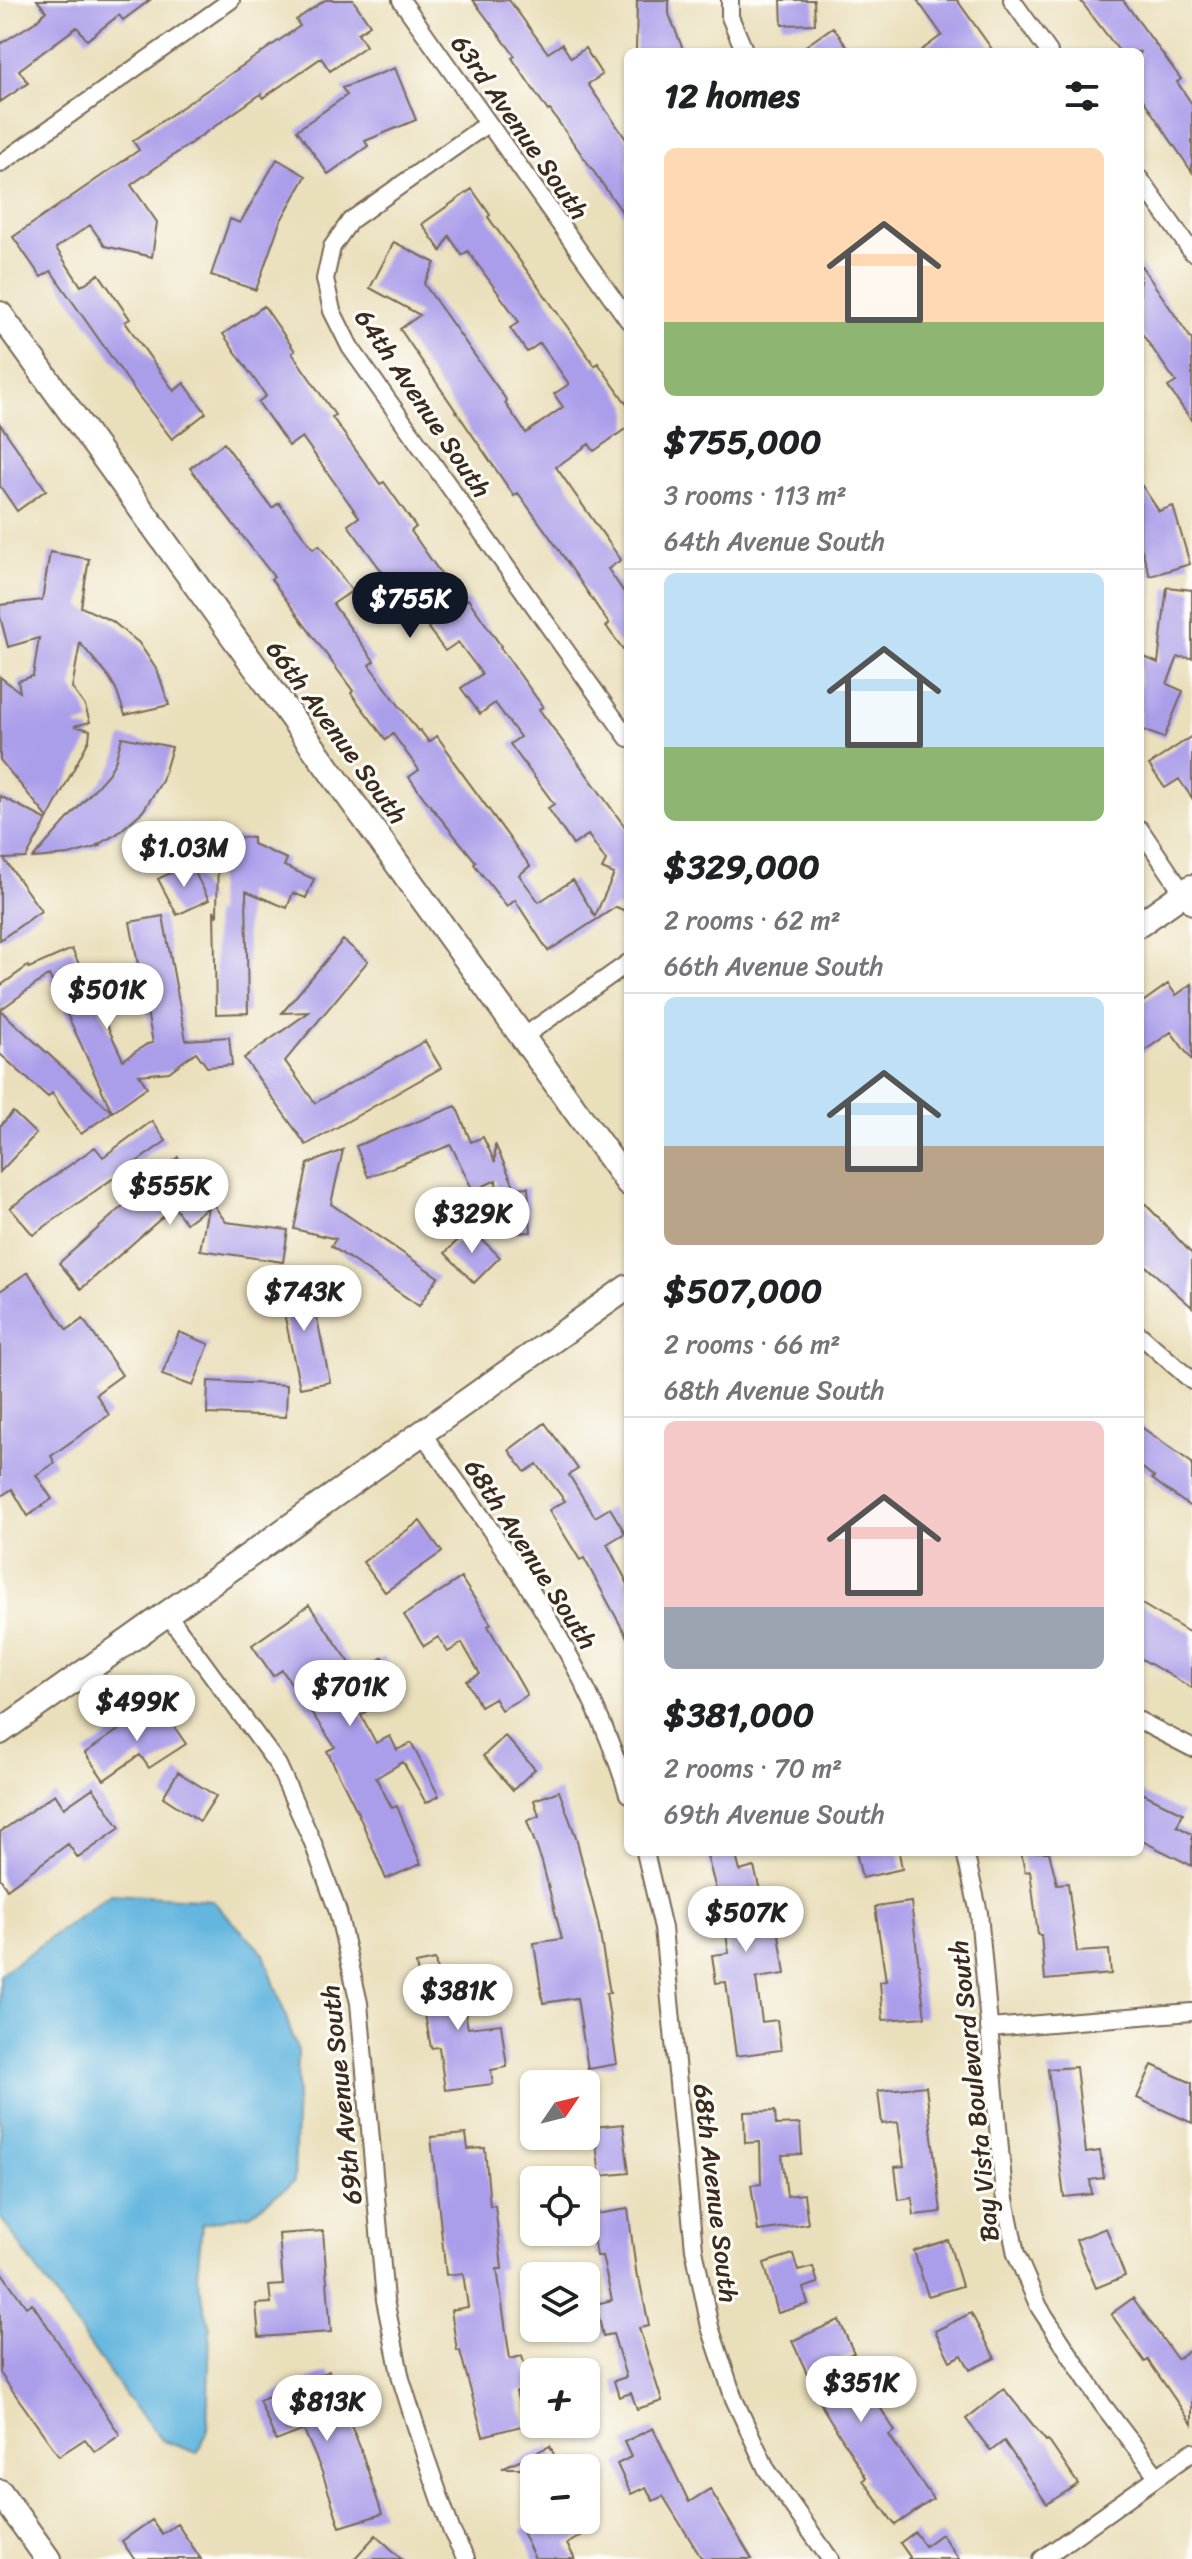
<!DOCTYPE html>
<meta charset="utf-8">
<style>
body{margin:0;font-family:Sriracha,sans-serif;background:#f6f6f6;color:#202124;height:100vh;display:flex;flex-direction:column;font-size:30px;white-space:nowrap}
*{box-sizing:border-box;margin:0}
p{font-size:26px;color:#757577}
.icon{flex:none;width:44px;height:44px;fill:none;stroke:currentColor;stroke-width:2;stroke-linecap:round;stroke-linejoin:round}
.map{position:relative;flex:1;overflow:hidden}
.details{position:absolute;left:624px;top:48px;width:520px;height:1808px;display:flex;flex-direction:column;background:#fff;border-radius:12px;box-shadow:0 2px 6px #0004}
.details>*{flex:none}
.needle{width:52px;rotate:55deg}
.buttons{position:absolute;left:520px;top:2070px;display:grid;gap:16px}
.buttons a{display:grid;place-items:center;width:80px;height:80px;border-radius:12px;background:#fff;box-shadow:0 2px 6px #0004;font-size:40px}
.price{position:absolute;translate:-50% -68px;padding:0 18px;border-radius:28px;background:#fff;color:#222;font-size:26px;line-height:52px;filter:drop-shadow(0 2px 4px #0008)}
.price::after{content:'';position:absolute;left:50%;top:48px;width:24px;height:18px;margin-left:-12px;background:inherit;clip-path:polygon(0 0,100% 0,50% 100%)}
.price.current{background:#111827;color:#fff}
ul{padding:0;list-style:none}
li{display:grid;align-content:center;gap:16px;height:424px;padding:0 40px}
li+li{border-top:2px solid #e0e0e0}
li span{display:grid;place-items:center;height:248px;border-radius:12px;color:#555}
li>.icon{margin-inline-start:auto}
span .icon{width:144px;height:144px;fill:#fffc;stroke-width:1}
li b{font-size:34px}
h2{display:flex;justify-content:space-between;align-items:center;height:96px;padding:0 40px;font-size:34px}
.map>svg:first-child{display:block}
</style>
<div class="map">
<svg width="1192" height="2559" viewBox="0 0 1192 2559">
<rect width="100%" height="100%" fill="#fdfcf7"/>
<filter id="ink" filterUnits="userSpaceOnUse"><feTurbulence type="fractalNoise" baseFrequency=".0125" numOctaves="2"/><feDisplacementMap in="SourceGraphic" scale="16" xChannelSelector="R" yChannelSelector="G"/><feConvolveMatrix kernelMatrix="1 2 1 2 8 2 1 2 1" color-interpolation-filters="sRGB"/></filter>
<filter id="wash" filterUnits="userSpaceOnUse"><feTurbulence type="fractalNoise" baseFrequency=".006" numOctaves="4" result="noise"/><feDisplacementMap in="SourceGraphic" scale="32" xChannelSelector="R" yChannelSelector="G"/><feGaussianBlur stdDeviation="1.8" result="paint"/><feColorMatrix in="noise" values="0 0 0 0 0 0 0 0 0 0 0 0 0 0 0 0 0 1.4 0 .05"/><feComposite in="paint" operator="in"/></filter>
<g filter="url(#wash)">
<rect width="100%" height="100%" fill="#eadfbb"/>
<!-- water -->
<path fill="#63b6df" stroke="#4f707e" stroke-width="2" d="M111,1894L212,1900L264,1954L298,2052L294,2182L250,2214L202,2224L197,2276L210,2328L207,2433L197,2453L163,2441L125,2395L0,2217V1974Z"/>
<g id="blocks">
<!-- building -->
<path fill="#aa9dea" d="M37,0H150L123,20L119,15L87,40L77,27L19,70L28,83L0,102V44L35,22L46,11Z
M325,0H353L370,25L358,33L366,46L330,71L321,58L263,98L261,94L131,185L157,222L152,257L105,246L90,225L56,248L81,286L99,274L130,319L125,322L174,391L184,383L206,413L172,439L140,398L51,271L41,277L13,237L139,150L133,141L300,26L296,20Z
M473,0H509L548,53L562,44L571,58L585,48L602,75L588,84L628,142V220L550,110L548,111L512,58L515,56Z
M637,0H669V14L684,52H636Z
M781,0H814L815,24L782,25Z
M917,0H957L994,52H919L942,35Z
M1080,0H1123L1181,79L1177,82L1192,104V172L1140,95V52H1120Z
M833,27L851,52H797Z
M395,68L416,120L365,141L368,146L328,174L297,130L347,95L342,88Z
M277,159L306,176L280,222L256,290L211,275L230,219L240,223Z
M472,189L490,215L488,217L549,301L595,366L598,363L628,406V427L594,451L589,444L556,467L621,560L608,569L628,598V656L606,626L609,624L552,540L518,493L514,496L400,329L420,315L370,288L394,242L435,263L424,284L507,401L505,403L526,433L563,407L554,394L569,384L540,343L527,352L510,328L519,322L468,251L462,255L449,236L441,251L422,224Z
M1140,264L1192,340V421L1168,387L1176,382L1140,331Z
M264,306L295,351L292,353L335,415L332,417L380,484L384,482L416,527L411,531L462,604L468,599L501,646L500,647L543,707L539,709L628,831V912L616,907L548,951L515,900L507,907L474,864L476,862L424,798L409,777L419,770L393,734L386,740L351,693L353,691L271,579L274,577L190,468L224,443L272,508L279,503L313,549L319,545L352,591L333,604L374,661L369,665L418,731L420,730L429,742L437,736L452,757L451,758L530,866L519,875L539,902L573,880L595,916L614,874L602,869L606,861L588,835L573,845L548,808L554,804L510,744L520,737L495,703L480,714L461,688L482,674L458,642L445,651L428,628L433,624L413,595L398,606L378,577L383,573L348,525L359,517L302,437L289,446L258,402L266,396L223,334Z
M0,424L46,490L17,511L0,486Z
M1140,483L1159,511L1173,506L1190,564L1150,576L1140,544Z
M50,552L89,559L81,607L112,621L139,643L158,672L169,705L125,715L116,689L109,677L80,643L72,688L85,706L90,722L74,726L90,730L89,740L48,818L0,760V677L20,692L18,681L33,676L39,638L8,647L0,616V605L42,600Z
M1167,587L1192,590V658L1178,657L1167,684L1183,691L1164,738L1140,729V655L1158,663Z
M1192,736V798L1179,779L1165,788L1149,765Z
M122,737L172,747L162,781L143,811L117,834L97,845L100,846L69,855L33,858L108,774L115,762Z
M0,796L47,820L26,858L4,859L41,911L0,940Z
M235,837L253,838V844L287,859L284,866L314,879L306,898L293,893L287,908L246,891L248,1013L216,1014L214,910L217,917L218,844L235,845Z
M190,863L209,900L177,915L158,879Z
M163,916L186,1040L229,1037L232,1065L207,1067L196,1052L169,1072L139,1075L147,1087L112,1112L49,975L0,1010L112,1112L81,1134L52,1093L48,1097L0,1054V986L28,966L29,968L72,949L123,1060L147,1044L153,1043L130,922Z
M343,940L368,961L285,1061L315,1103L425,1041L441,1068L306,1145L244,1058L309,1012L282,1013Z
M1168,984L1176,995L1192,984V1060L1171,1032L1140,1054V1004Z
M456,1106L471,1142L483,1137L495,1162V1144L515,1188L528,1187L531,1232L499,1234L496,1180L473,1191L451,1145L368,1177L356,1146Z
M13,1112L36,1134L0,1172V1126Z
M152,1121L166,1141L33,1235L10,1208L95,1147L103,1157Z
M343,1150L331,1204L438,1277L419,1306L331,1246L336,1239L294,1229L308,1164Z
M178,1157L226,1222L288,1230L283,1262L200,1250L208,1207L186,1223L174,1207L81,1289L59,1263Z
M1140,1198L1192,1254V1307L1140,1261Z
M470,1228L500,1257L474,1283L445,1253Z
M28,1272L67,1330L83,1319L122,1375L96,1394L109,1415L51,1456L55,1463L36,1475L52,1499L28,1516L12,1489L0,1497V1291Z
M309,1279L330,1382L300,1388L278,1285Z
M179,1332L209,1344L193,1386L162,1375Z
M208,1381L287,1385L286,1417L207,1414Z
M545,1423L578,1469L569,1475L595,1517L610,1508L625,1533L607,1544L628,1584V1639L584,1558L580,1560L549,1510L565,1501L537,1464L525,1472L509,1450Z
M1140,1426L1192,1463V1508L1152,1479L1154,1477L1140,1466Z
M420,1521L442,1552L385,1592L363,1562Z
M461,1578L491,1624L488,1626L527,1695L501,1710L494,1698L480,1706L467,1681L480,1674L462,1643L448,1652L438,1637L424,1646L404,1615Z
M1140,1603L1192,1634V1688L1140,1658Z
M309,1605L358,1674L383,1657L403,1686L361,1715L376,1743L390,1736L397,1750L411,1743L439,1796L426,1803L403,1762L376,1778L392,1808L397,1806L421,1864L386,1879L358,1813L327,1751L335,1747L282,1670L273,1676L252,1645Z
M158,1703L186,1744L149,1768L140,1755L104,1780L85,1753Z
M505,1736L535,1769L513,1790L483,1756Z
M178,1772L216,1796L200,1821L163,1797Z
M93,1788L120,1828L78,1858L68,1844L7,1889L0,1878V1832L55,1794L64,1808Z
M559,1791L576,1837L598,1923L610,1993H606L617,2064L588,2069L577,1998L543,2003L534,1943L562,1939L542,1862L527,1821L539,1816L534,1800Z
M1140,1792L1183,1813L1177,1826L1192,1834V1866L1140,1840Z
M706,1852H735L740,1871L754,1867L762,1898L758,1899L762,1923L777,1921L785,1974L756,1978L762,2022L777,2020L781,2050L736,2056L726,1982L716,1983L712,1955L729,1953L723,1916Z
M856,1852H899L902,1869L862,1878Z
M1021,1852H1049L1057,1884L1068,1883L1077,1952L1109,1950L1111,1974L1045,1980L1041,1935H1038L1030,1871L1025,1872Z
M911,1902L925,2017L883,2020L880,1982L886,1981L875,1907Z
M435,1960L438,1976L457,1972L468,2028L501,2024L507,2067L491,2070L493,2084L445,2090L439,2047L431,2048L416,1964Z
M1152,2065L1192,2083V2123L1137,2098Z
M1076,2067L1086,2153L1100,2151L1104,2178L1090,2180L1092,2194L1064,2197L1048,2069Z
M926,2086L941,2212L914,2215L912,2198L899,2200L895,2167L904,2166L898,2122L882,2124L878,2091Z
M775,2111L776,2125L800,2124L802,2154L782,2155L787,2196L804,2194L808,2224L758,2231L751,2185L761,2184L760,2142L745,2143L744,2112Z
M623,2124L629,2173L600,2176L594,2127Z
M466,2134L468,2149L485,2148L490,2206L495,2205L502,2269H497L510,2359L522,2356L531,2388L516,2392L525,2425L483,2436L460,2351H457L451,2310L468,2307L463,2273L446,2275L431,2137Z
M628,2209L637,2278H639L649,2326L639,2328L662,2401L637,2409L631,2393L619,2397L614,2381L626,2377L613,2334L603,2336L596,2304L612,2300L602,2256H596L590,2215Z
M1106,2228L1125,2276L1096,2288L1076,2240Z
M323,2231L331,2332L259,2337L256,2304L271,2303L269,2286L283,2285L279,2234Z
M948,2240L962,2286L928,2296L914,2251Z
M793,2254L798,2271L813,2267L818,2283L803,2288L808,2304L778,2313L764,2263Z
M0,2270L26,2307L32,2303L120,2435L95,2452L85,2439L59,2456L0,2373Z
M1133,2298L1177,2359L1192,2349V2424L1148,2360L1145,2362L1111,2314Z
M971,2313L995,2358L970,2370L962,2355L950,2361L935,2331Z
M839,2320L854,2353L838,2360L858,2405L873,2396L895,2431L889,2435L933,2499L895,2525L863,2480L866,2478L823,2408L792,2341Z
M329,2371L360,2447L382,2514L340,2527L322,2472L304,2430L276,2441L259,2400Z
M1004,2389L1046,2441L1048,2440L1078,2484L1047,2504L1004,2441L991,2451L966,2419Z
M653,2428L689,2502L710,2489L752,2559H702L663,2496L653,2501L646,2487L631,2494L617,2464L631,2457L624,2442Z
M550,2446L560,2468H502Z
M152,2520L162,2534L177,2524L201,2559H134L122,2541Z
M541,2520H574L582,2535L567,2544L575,2559H535L521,2530Z
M915,2532L925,2546L941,2534L959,2559H908L910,2557L900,2543Z
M376,2535L402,2559H354Z"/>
</g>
</g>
<g filter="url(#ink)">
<use href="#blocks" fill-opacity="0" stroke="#786955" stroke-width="2"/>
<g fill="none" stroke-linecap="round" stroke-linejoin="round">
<defs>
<path id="street" d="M401,0L628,320
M730,0V17L745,52
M1012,0L1049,52
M487,124L350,221L332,247L325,279L332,311L350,347L628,738
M0,164L231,0
M1140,179L1192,252
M1140,829L1192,906
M523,1037L628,963
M1140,1335L1192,1381
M422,1433C503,1547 587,1658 628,1794
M168,1615L278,1765L313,1843L338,1912L359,2003L385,2300L401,2379L425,2455L452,2532L466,2559
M1140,1721L1192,1748
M645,1852L663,1928L694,2249L710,2327L734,2399L767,2470L830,2559
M965,1852L979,1913L1004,2194L1016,2254L1039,2307L1102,2404L1157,2476
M989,2028L1192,2012
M1042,2559L1192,2452"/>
<path id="secondary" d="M0,314L628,1183
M1140,924L1192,887
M0,1732L628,1287
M0,2492L48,2559"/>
</defs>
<!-- street casing -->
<use href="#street" stroke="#786955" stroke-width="20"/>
<!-- secondary casing -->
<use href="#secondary" stroke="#786955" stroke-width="28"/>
<!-- street -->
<use href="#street" stroke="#fff" stroke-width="16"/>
<!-- secondary -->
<use href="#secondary" stroke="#fff" stroke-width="24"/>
</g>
</g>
<g text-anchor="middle" stroke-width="6" stroke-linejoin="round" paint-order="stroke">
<!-- street labels -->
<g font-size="26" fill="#3b2a1e" stroke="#fdfcf7">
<text transform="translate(520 127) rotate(55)" y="9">63rd Avenue South</text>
<text transform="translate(423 403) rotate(56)" y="9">64th Avenue South</text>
<text transform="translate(337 732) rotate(54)" y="9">66th Avenue South</text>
<text transform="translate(531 1554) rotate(57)" y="9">68th Avenue South</text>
<text transform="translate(974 2091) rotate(-96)" y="9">Bay Vista Boulevard South</text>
<text transform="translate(341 2095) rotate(-96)" y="9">69th Avenue South</text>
<text transform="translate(716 2193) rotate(83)" y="9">68th Avenue South</text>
</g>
</g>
</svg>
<div class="buttons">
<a><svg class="needle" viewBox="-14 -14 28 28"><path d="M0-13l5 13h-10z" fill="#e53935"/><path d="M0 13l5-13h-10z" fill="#757577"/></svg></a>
<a><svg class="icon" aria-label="locate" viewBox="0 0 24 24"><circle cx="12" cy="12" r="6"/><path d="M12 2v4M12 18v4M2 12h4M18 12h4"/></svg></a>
<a><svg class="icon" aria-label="layers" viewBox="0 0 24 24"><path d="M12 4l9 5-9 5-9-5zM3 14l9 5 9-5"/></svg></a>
<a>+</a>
<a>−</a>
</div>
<b class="price current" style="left:410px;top:640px">$755K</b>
<b class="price" style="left:184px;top:889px">$1.03M</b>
<b class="price" style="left:107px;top:1031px">$501K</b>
<b class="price" style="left:170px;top:1227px">$555K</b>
<b class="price" style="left:472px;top:1255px">$329K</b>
<b class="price" style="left:304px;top:1333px">$743K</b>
<b class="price" style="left:350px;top:1728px">$701K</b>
<b class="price" style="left:137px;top:1743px">$499K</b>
<b class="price" style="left:746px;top:1954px">$507K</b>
<b class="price" style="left:458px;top:2032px">$381K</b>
<b class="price" style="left:861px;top:2424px">$351K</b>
<b class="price" style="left:327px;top:2443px">$813K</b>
<section class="details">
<h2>12 homes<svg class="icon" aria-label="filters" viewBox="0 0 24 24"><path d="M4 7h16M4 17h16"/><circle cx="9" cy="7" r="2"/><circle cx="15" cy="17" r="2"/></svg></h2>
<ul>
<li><span style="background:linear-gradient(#ffd9b3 70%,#8fb573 0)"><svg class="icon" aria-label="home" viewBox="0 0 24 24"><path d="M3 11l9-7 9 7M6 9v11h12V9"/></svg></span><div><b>$755,000</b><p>3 rooms · 113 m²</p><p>64th Avenue South</p></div></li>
<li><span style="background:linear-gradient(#bfe0f5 70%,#8fb573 0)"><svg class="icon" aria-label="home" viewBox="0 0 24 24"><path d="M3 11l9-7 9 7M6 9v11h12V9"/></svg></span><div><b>$329,000</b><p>2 rooms · 62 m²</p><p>66th Avenue South</p></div></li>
<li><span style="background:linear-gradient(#bfe0f5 60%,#b9a48a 0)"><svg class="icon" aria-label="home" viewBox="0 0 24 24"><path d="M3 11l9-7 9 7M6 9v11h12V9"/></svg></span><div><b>$507,000</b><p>2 rooms · 66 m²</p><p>68th Avenue South</p></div></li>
<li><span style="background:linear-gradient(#f6c9c9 75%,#9aa5b1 0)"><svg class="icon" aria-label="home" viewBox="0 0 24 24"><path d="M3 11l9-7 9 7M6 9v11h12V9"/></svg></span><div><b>$381,000</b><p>2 rooms · 70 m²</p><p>69th Avenue South</p></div></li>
</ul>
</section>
</div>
